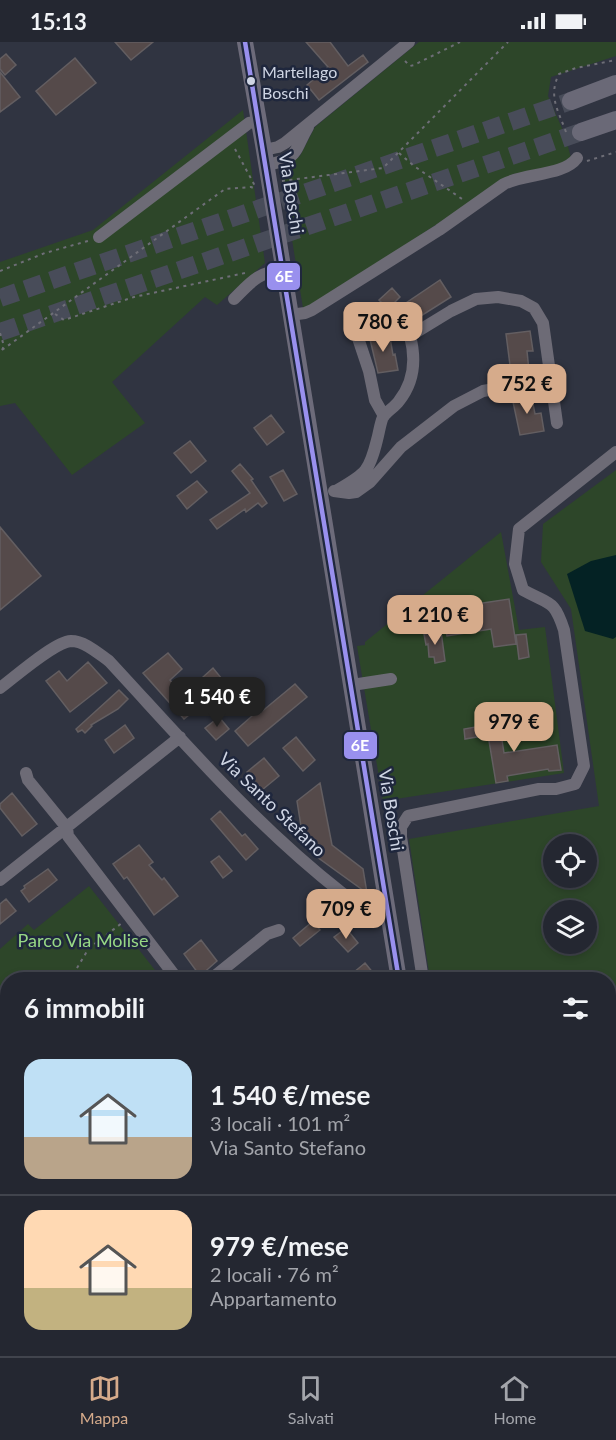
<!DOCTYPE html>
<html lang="it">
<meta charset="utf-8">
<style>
body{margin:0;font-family:Lato,sans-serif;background:#30333d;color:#f1f3f6;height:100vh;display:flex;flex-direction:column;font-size:22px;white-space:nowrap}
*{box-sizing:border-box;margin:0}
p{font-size:20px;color:#a3a5ab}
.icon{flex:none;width:33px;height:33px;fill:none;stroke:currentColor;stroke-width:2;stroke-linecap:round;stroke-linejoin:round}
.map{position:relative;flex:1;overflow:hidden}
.side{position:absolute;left:0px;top:930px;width:616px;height:384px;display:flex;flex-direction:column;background:#242731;border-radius:24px 24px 0 0;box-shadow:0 3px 9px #0003,0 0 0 2px #41444d}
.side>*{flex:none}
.controls{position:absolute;left:543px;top:792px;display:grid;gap:12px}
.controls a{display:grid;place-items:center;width:54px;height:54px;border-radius:50%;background:#242731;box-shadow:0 3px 9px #0003,0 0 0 2px #41444d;font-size:30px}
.price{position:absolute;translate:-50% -51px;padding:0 14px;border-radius:12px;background:#d6ab8b;color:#111;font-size:20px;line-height:39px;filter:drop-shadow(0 2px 3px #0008)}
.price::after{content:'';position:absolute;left:50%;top:36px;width:18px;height:14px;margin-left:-9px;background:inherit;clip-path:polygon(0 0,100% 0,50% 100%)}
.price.selected{background:#222;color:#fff}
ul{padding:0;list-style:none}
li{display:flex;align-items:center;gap:18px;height:150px;padding:0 24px}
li+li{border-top:2px solid #41444d}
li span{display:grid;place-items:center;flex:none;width:168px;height:120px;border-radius:18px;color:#555}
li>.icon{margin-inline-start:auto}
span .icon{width:72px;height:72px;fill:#fffc;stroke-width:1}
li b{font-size:26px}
h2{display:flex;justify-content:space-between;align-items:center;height:72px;padding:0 24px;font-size:26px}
.status{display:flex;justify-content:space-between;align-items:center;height:42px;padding:0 30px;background:#242731;direction:ltr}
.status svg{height:16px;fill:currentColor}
.tabs{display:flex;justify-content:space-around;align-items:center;height:84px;border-top:2px solid #41444d;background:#242731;font-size:16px;color:#a3a5ab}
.tabs a{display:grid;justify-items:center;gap:3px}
.tabs .selected{color:#d6ab8b}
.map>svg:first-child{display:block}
</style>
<div class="status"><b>15:13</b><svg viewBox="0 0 49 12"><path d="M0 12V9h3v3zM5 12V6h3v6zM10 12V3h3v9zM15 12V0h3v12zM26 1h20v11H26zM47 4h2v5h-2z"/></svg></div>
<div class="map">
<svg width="616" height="1314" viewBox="0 0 616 1314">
<rect width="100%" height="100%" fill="#303441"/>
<!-- green -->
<path fill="#2d4629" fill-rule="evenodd" d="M419,0H616V14L551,35L548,54L565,93L571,116L563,126L513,132L311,265L303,266L281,129L300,114L315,85Z
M243,68L265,221L217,263L205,255L112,340L145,381L72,433L15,361L0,364V220L93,188Z
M616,428V960L609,965V938L430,937L409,797L599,764L571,567L541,520L543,482ZM554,802H586V836H554ZM554,868H586V902H554Z
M501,490L519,588L545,585L564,731L383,759L357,604L365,603V600Z
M89,844L162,937L8,938L7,995L3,990L0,989V907L28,882L34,888Z
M616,965V1211L613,1217L609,1210V970Z
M616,1252V1314H514L522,1307L609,1306V1257Z"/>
<!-- water -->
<path fill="#042224" d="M616,513V595L613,597L585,589L567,532L591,519Z"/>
<!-- building -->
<path fill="#554a4a" stroke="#635e61" stroke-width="1.5" d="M115,0H153L131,18Z
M306,0H330L348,24L363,13L368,20L319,58L307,43L328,25Z
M6,12L16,23L5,33L0,27V17Z
M75,16L96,41L56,73L36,49Z
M0,30L20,55L0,70Z
M440,238L451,255L413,279L403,263Z
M392,246L400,255L391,264L384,263L379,258Z
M530,289L533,309H527L529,329L511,331L506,292Z
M389,290L393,313L395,312L398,328L378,331L369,293Z
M531,352L535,372L541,371L544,389L520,393L512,355Z
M271,373L284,390L267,403L254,386Z
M190,399L206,419L191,431L174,411Z
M240,422L253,437L251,438L267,461L262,465L258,461L246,470L245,467L217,487L210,478L250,451L232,429Z
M283,428L297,452L284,459L270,435Z
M197,439L207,450L187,467L177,454Z
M0,485L41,534L0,568Z
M509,557L516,602L494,605L491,587L447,594L443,567Z
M441,589L445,619L435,621L434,615H429L428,602L426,603L424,592Z
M526,592L529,615L519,617L516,593Z
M168,611L182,627L170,638L183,653L213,626L227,643L215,652L211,648L192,664L195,668L184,677L143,631Z
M88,620L107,641L70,670L46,639L59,629L67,639Z
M295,642L307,655L248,704L235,689L252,674L249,670L256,665L260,671Z
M119,648L128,657L118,667L91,683L92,684L85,691L82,688L78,690L76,687Z
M498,672L504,711L557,703L561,728L549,729L548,727L507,734L508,739L496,741L488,693L465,697L464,687L487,683L486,674Z
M219,675L229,687L216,698L205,686Z
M125,683L134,696L114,711L105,698Z
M296,695L315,718L303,729L283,706Z
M264,716L279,734L262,748L247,730Z
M320,741L332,803L363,827L367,851L317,815L309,802L304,803L297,759Z
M12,751L37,782L22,794L0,766V762Z
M220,769L242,794L245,792L258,807L246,818L211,777Z
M139,803L153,820L149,823L162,838L164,836L178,854L154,873L127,835L124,837L113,822Z
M219,814L232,829L223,836L211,820Z
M48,827L57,838L29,860L21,849L25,846L24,844Z
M6,857L16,869L0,882V862Z
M313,879L320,888L300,904L293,896Z
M346,886L358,901L348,910L334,895Z
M201,898L217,919L200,934L184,912Z
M365,921L379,938H344L359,926Z"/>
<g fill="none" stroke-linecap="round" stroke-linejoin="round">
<!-- highway-tunnel -->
<path stroke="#484c59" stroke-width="18" stroke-dasharray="18 9" stroke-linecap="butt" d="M0,256L571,59
M0,290L581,90"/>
<!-- path -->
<path stroke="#6e6e77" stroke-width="2" stroke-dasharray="3 4.5" stroke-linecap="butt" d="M405,19L410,24L414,23L460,0
M566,90C558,68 548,54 559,32L576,26L616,18
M235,107L255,144
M399,111L414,124L462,157
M587,119L616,110
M282,139L383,126L508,0
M0,229L45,211L88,199
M55,272L64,278L134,255L245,231
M0,291L4,304L0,312
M2,308L225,147L251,145L256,147
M68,938L74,931L89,906L122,881"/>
<!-- minor -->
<path stroke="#6d6b76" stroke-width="12" d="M264,108L278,105L285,101L409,0
M266,123C299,117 293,111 308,85
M99,195L249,81L259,79
M234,257C251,240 258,230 283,228
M290,273L305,271L312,268L439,188L504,142C525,131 564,134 577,116
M384,374L375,358L369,329L358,296L360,288L366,280L384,271L392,272L402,281L410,294
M334,449L349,451L356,450L370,440L401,405L454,364L483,349L550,337
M336,449C365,432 369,431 377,398C379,391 380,382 383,375C387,369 395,365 399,359C415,339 416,317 410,294L451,269L476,257L498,255L521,259L534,266L543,281L557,381
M352,643L391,637
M0,646C15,635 54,600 71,599C85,599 99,612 109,619C185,701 254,782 342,851C355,861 372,878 389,878
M26,731L28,738L67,786L68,794L178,938
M0,838L180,695
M210,938L267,892L279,888
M423,938L401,795V785L408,774L539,747H556L575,742L584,724L564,588C554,557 550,563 523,548L515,522L519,487L616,410
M609,973L616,968
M0,1002L8,1006
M0,1160L8,1170
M106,1306L112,1314
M464,1306L466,1314
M0,1307L8,1300
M186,1314L195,1306"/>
<!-- major -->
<path stroke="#6d6b7a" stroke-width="16" d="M245,0L264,108L399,938
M488,1306L491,1314"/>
<!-- highway -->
<path stroke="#6a6977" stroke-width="18" d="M571,59L616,42
M581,90L616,78"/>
<defs>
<path id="bus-1" d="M245,0L399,938"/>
</defs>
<!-- bus-1 casing -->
<use href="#bus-1" stroke="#1f273d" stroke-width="9"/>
<!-- bus-1 -->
<use href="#bus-1" stroke="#9990ee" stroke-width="4.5"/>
</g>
<!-- markers -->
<circle fill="#cfd5e4" stroke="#1f273d" stroke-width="2" cx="251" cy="39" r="5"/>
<g text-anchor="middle" stroke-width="5" stroke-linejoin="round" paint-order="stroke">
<!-- bus labels -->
<g font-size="16" fill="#cfd5e4" stroke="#1f273d" text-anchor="start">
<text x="262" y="36">Martellago<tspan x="262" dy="21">Boschi</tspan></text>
</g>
<!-- street labels -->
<g font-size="18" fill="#cfd5e4" stroke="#1f273d">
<text transform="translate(291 151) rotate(81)" y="6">Via Boschi</text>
<text transform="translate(272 763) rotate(44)" y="6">Via Santo Stefano</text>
<text transform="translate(391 768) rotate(81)" y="6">Via Boschi</text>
</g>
<!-- park labels -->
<g font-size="18" fill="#97d885" stroke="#1f273d">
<text x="83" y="905">Parco Via Molise</text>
</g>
</g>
<g stroke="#1f273d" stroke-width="2">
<rect x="266" y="220" width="35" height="29" rx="6" fill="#9990ee"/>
<rect x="343" y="689" width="35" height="29" rx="6" fill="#9990ee"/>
</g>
<g font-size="16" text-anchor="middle" font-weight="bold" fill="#fff">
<text x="284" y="240">6E</text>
<text x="360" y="709">6E</text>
</g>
</svg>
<div class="controls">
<a><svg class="icon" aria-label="locate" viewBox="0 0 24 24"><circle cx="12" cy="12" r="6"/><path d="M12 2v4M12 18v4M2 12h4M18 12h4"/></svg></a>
<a><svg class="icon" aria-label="layers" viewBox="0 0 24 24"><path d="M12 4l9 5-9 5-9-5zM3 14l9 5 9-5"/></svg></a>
</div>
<b class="price" style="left:383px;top:311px">780 €</b>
<b class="price" style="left:527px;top:373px">752 €</b>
<b class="price" style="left:435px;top:604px">1 210 €</b>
<b class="price selected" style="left:217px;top:686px">1 540 €</b>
<b class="price" style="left:514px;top:711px">979 €</b>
<b class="price" style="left:346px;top:898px">709 €</b>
<section class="side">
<h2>6 immobili<svg class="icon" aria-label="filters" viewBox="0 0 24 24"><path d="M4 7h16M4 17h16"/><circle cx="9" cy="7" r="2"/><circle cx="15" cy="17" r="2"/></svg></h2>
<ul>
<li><span style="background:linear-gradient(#bfe0f5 65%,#b9a48a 0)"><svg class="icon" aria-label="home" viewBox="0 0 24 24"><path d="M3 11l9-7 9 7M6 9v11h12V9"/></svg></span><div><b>1 540 €/mese</b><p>3 locali · 101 m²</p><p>Via Santo Stefano</p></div></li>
<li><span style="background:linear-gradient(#ffd9b3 65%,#c2b280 0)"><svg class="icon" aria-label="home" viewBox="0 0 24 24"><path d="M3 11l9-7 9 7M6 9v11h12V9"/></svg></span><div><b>979 €/mese</b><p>2 locali · 76 m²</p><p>Appartamento</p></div></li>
</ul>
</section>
</div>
<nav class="tabs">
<a class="selected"><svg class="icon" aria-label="map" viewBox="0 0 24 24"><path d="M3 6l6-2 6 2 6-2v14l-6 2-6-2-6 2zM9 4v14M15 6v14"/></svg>Mappa</a>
<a><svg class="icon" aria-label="saved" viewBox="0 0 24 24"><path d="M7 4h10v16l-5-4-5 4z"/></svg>Salvati</a>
<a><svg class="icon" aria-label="home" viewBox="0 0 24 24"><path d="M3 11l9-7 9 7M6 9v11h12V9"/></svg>Home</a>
</nav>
